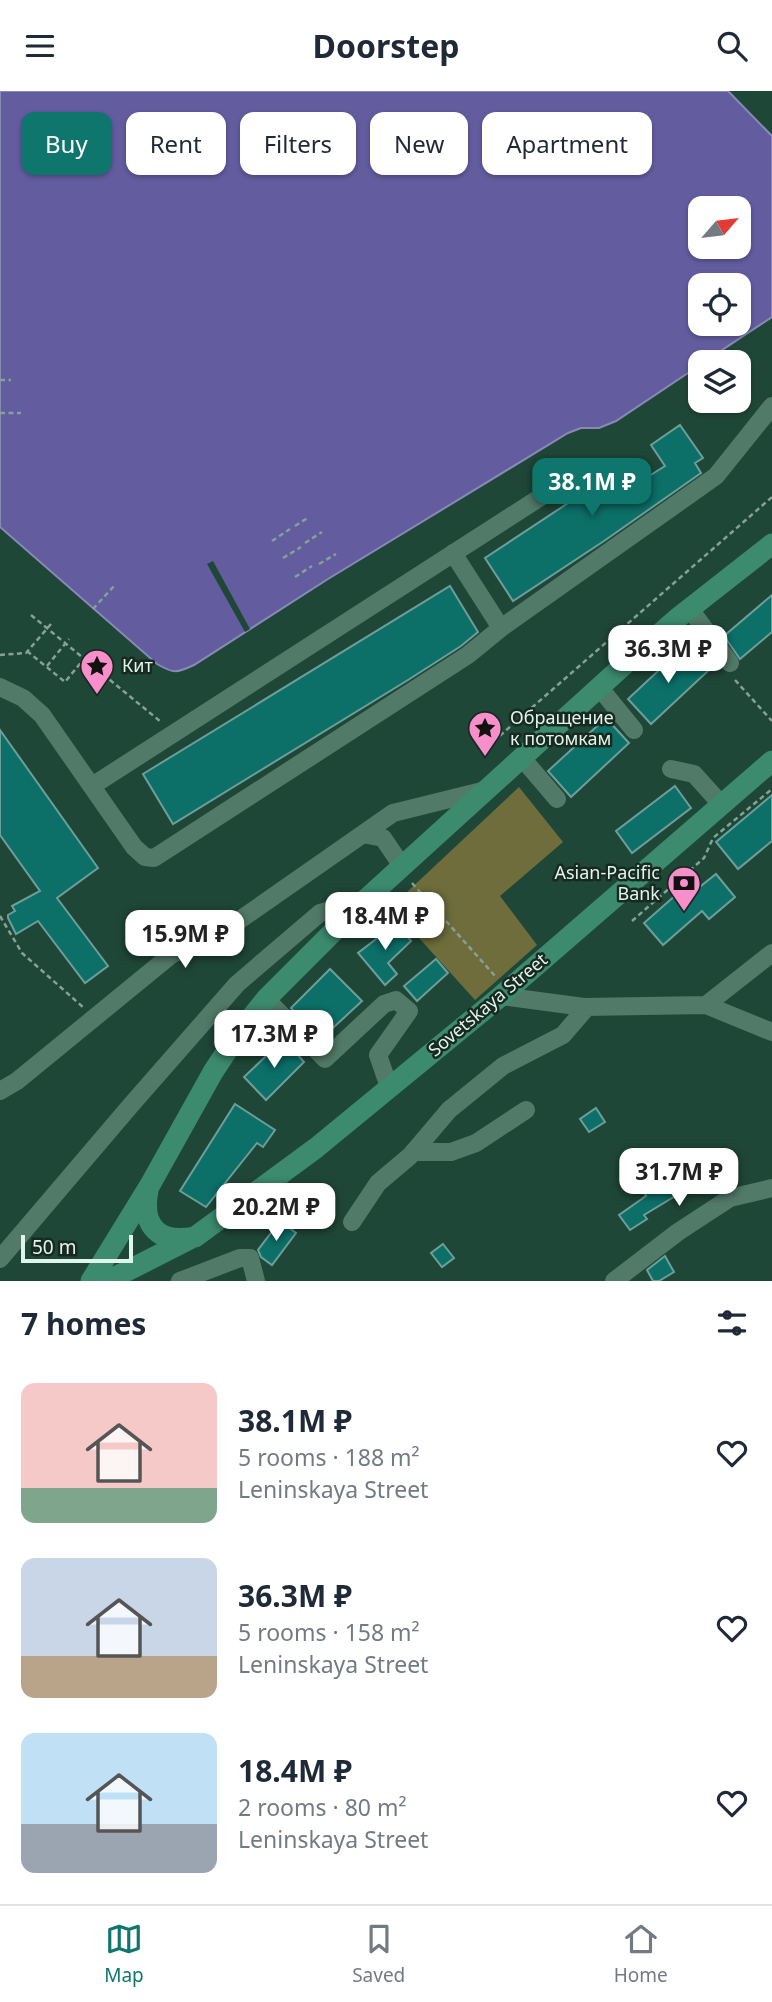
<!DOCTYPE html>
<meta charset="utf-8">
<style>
body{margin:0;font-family:"Noto Sans",sans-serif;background:#f6f6f7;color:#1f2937;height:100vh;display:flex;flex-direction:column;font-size:26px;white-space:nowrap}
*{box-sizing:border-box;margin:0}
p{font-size:23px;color:#747a83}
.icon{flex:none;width:38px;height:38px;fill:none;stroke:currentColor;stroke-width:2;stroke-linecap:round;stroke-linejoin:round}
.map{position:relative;height:1190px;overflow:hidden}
.details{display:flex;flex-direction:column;background:#fff;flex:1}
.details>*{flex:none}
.banner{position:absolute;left:21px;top:21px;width:732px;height:63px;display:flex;gap:14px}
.needle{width:46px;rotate:62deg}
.buttons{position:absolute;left:688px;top:105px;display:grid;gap:14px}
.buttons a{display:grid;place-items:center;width:63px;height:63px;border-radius:14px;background:#fff;box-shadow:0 2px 5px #0004;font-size:35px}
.scale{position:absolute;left:21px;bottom:18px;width:112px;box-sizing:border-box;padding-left:7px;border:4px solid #e0f5eb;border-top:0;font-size:19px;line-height:24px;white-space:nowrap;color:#e0f5eb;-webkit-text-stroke:5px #182922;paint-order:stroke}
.price{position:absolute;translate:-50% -60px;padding:0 16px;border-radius:14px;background:#fff;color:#222;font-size:23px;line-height:46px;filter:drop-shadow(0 2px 4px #0008)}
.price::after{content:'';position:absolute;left:50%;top:42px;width:21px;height:16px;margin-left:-10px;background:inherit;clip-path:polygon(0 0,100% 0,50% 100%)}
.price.on{background:#0f766e;color:#fff}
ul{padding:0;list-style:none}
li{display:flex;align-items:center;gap:21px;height:175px;padding:0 21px}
li span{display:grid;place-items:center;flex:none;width:196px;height:140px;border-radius:14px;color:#555}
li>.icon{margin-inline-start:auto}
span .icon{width:84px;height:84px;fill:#fffc;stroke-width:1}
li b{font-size:30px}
h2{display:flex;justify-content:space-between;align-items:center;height:84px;padding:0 21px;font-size:30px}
.chip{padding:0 24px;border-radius:14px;background:#fff;box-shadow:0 2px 5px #0004;font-size:24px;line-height:63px}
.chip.on{background:#0f766e;color:#fff}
header{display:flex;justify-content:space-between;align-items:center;height:91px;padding:0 21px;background:#fff;font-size:32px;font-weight:700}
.dock{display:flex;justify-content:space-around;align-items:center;height:98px;border-top:2px solid #e0e1e3;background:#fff;font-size:19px;color:#747a83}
.dock a{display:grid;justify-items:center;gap:4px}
.dock .on{color:#0f766e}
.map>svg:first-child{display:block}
</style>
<header><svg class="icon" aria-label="menu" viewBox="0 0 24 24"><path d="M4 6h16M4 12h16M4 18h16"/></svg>Doorstep<svg class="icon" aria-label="search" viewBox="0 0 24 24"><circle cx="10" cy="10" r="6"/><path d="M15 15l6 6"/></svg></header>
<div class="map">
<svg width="772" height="1190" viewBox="0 0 772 1190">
<rect width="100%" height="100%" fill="#1f4738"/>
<!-- green -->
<path fill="#6e6d3b" d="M519,696L563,751L500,805L537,854L475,909L391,816Z"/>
<!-- water -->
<path fill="#635c9f" stroke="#888ab6" stroke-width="2" fill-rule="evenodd" d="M0,0H728L772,45V226L704,271H700V274L616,330L599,337H581L568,342L328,488L194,574C177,582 174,583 157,573L0,436ZM700,117H738V156H700ZM700,194H738V233H700Z"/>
<!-- pier -->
<path fill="#1f4738" d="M213,470L250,538L245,541L207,473Z"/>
<!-- building -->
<path fill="#0c7069" stroke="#6e9e98" stroke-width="2" d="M680,334L703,367L695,372L701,382L604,450L513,510L485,467L618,379L630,397L665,375L651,354Z
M450,495L478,541L461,555L408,589L173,733L143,683Z
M772,504V541L740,568L724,545Z
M686,554L709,579L651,633L628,608Z
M606,627L629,652L571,706L548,680Z
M0,639L98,777L57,807L108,875L85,892L38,830L16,843L8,827V824L15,820L12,815L40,800L0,744Z
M675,695L691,717L632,762L616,740Z
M772,704V750L738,778L716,751Z
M716,783L735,806L709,828L702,820L663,854L644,832L686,795L692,802Z
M397,832L411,850L388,872L397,883L385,894L358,862Z
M436,868L448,882L417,910L404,895Z
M330,878L362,910L321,948L291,917Z
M284,948L304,971L266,1009L244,986Z
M235,1013L275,1039L263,1056L257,1052L206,1116L180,1100Z
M596,1017L605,1031L589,1041L580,1028Z
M668,1089L677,1104L644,1124L647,1128L630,1139L619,1124L646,1105L645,1103Z
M280,1130L296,1142L272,1174L261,1166L258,1159Z
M443,1153L454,1167L442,1176L431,1162Z
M665,1165L674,1181L659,1190H653L647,1179Z"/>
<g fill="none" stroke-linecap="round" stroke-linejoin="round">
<!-- path -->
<path stroke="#84a296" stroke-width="2.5" stroke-dasharray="5 3.5" stroke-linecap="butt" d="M0,289H11
M0,322H21
M295,435L309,426
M272,450L290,438
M305,452L322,441
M283,467L301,456
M319,473L336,463
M295,486L312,475
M93,518L114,495
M31,524L161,631
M27,560L65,591L88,563
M0,564L26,562L51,533
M47,575L69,548
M735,589L772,630
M487,656L772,406
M412,792L496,886
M0,825L22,862L84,917
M632,830L704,767L713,747L772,698"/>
<!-- minor -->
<path stroke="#527a69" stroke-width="18" d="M453,462L501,537
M689,517L730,572
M0,596L23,607L42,624L134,756L145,766L154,767L468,564L501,537L716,385L772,315
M599,596L634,639
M522,667L557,708
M671,678L694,683L721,713
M92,695L578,382
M363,743L383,747L402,775
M501,905L584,916L706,914L772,862
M266,908L325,968L384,913L396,909L409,920L378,964L389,996
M706,914L772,941
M0,1000L17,990L171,864L234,833L393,722L486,699
M413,1061H451L476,1052L526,1019
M352,1131L378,1092L410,1065L449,1019L503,975L563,944L587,916
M0,1168L131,1014L237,893L320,822L364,810
M180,1190L240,1167H250L256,1190
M614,1190L678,1141L730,1107L772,1097"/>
<!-- major -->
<path stroke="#3c8b6f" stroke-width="21" d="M148,1099C141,1136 159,1153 195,1146L316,1057L501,905L772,670
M91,1190L150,1094L213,981L238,943L266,908L364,810L625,573L679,526L772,453
M107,1190L190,1148"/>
</g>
<!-- icons -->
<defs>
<symbol id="sight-pin" viewBox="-11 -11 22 30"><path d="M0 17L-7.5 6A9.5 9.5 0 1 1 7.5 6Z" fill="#f98fca" stroke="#182922"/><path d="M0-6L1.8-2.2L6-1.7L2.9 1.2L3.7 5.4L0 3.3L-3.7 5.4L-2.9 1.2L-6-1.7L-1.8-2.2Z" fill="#111"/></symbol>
<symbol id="bank-pin" viewBox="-11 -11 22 30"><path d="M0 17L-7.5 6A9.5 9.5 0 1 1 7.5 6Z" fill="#f98fca" stroke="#182922"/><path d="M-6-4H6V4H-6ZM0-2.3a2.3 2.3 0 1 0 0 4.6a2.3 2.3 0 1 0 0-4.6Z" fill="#111"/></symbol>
</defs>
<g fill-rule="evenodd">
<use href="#sight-pin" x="78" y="556" width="38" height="52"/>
<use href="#sight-pin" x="466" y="618" width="38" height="52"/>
<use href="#bank-pin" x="665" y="773" width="38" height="52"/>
</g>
<g text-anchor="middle" stroke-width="5" stroke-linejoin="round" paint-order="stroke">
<!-- poi labels -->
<g font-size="18" fill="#e0f5eb" stroke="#182922" text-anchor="start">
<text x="122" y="581">Кит</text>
<text x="510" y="633">Обращение<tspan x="510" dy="21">к потомкам</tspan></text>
<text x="660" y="788" text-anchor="end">Asian-Pacific<tspan x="660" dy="21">Bank</tspan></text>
</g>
<!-- street labels -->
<g font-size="18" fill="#e0f5eb" stroke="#182922">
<text transform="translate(488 914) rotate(-40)" y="6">Sovetskaya Street</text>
</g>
</g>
</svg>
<div class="buttons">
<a><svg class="needle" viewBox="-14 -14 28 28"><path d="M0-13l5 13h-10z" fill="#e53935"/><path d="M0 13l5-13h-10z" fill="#747a83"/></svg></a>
<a><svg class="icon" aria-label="locate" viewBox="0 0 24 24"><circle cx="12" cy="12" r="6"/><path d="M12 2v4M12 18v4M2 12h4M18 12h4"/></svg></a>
<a><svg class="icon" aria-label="layers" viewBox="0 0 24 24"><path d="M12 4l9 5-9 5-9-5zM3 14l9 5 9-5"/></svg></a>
</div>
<div class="scale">50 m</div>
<b class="price on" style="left:592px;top:427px">38.1M ₽</b>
<b class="price" style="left:668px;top:594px">36.3M ₽</b>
<b class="price" style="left:385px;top:861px">18.4M ₽</b>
<b class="price" style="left:185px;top:879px">15.9M ₽</b>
<b class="price" style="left:274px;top:979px">17.3M ₽</b>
<b class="price" style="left:679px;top:1117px">31.7M ₽</b>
<b class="price" style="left:276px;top:1152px">20.2M ₽</b>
<div class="banner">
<a class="chip on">Buy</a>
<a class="chip">Rent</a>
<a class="chip">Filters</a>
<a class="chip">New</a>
<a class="chip">Apartment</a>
</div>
</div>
<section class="details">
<h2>7 homes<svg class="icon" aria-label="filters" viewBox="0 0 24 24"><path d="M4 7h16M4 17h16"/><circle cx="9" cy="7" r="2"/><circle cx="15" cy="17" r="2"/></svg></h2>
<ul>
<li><span style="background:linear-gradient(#f6c9c9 75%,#7fa58c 0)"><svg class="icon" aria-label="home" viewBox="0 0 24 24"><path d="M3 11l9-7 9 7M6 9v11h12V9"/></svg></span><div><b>38.1M ₽</b><p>5 rooms · 188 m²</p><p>Leninskaya Street</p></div><svg class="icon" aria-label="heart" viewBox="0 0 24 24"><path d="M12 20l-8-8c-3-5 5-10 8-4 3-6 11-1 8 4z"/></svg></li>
<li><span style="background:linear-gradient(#c9d6e8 70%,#b9a48a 0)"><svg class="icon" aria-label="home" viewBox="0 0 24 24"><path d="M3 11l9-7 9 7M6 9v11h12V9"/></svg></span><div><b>36.3M ₽</b><p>5 rooms · 158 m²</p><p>Leninskaya Street</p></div><svg class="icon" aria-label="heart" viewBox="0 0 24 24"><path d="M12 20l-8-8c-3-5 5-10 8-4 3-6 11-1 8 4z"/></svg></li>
<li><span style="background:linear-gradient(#bfe0f5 65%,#9aa5b1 0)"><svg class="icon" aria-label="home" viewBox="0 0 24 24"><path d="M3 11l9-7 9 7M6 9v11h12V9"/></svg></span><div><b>18.4M ₽</b><p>2 rooms · 80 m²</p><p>Leninskaya Street</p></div><svg class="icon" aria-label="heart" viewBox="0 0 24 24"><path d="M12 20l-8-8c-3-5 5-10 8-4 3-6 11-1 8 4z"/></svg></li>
</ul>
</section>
<nav class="dock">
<a class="on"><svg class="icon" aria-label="map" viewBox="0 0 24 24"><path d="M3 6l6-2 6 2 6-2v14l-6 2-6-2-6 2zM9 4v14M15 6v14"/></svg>Map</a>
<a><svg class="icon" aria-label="saved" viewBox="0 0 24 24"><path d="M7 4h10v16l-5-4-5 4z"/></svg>Saved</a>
<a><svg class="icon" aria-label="home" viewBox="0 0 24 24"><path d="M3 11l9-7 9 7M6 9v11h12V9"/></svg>Home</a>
</nav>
